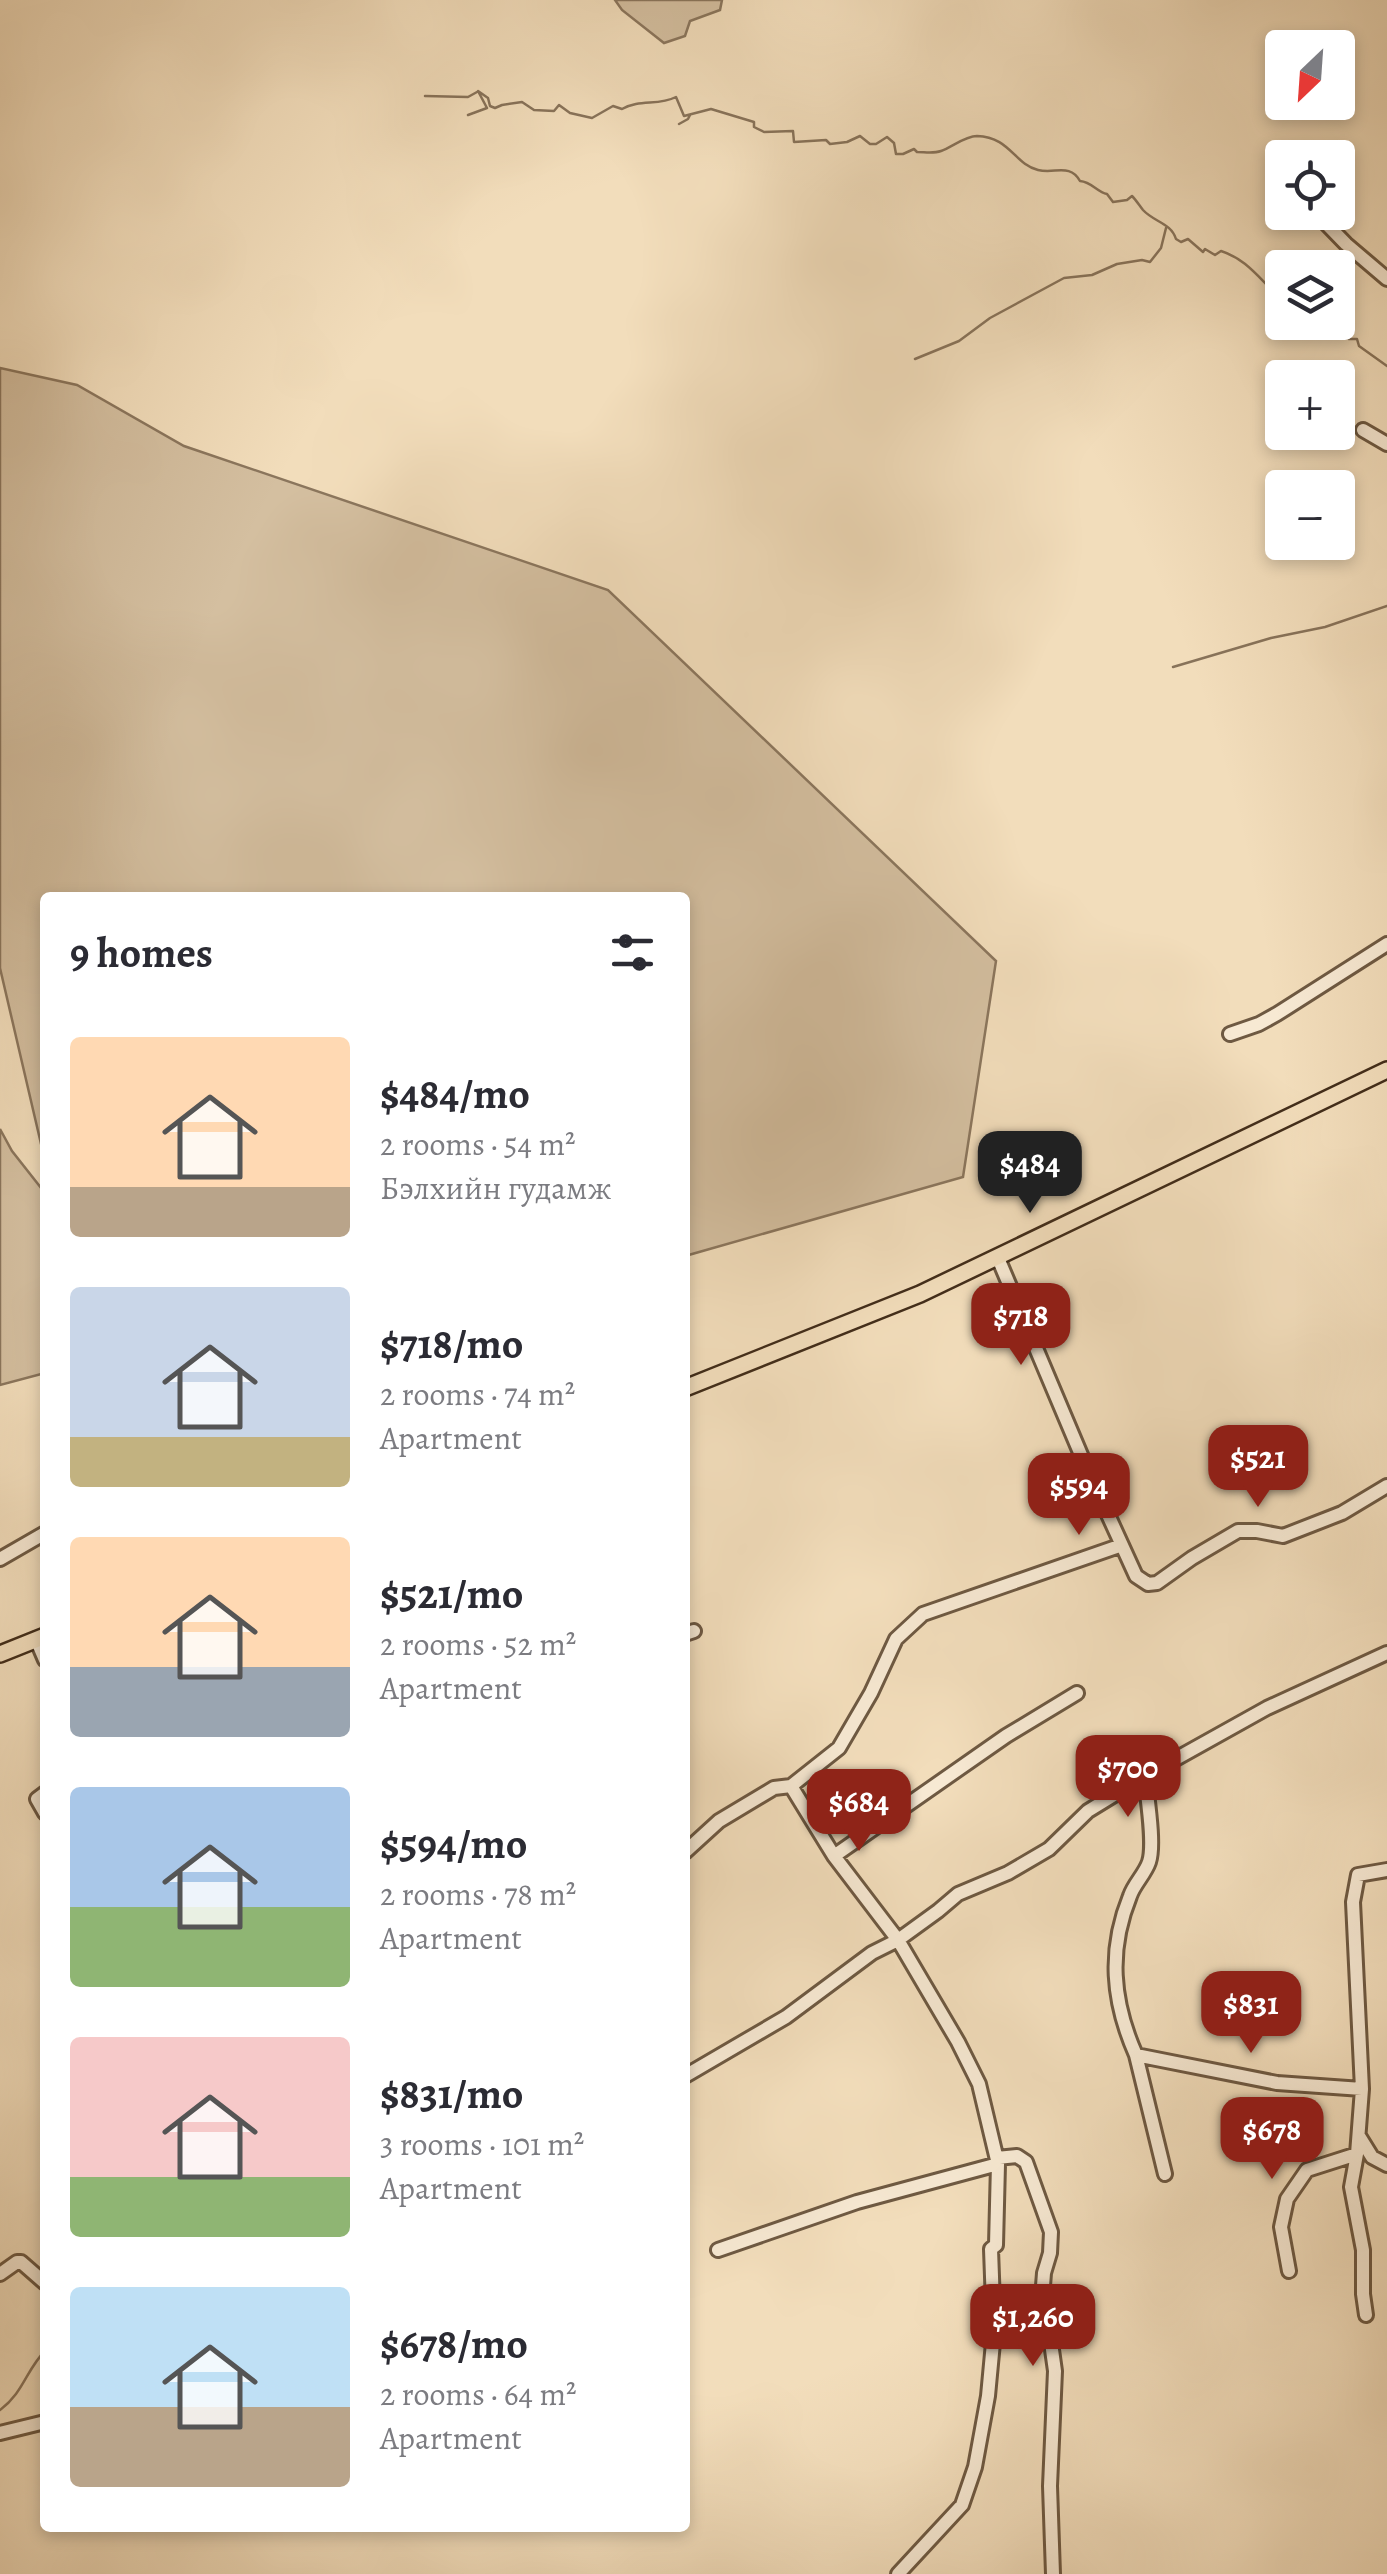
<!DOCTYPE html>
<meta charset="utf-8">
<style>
body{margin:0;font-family:Alegreya,serif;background:#f2f2f3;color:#2b2b33;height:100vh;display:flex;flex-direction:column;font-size:38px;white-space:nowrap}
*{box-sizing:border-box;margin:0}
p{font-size:32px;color:#7c7c81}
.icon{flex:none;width:55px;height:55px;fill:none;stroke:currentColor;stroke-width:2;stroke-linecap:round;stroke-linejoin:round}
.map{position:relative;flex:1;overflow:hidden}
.sheet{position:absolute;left:40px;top:892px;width:650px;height:1640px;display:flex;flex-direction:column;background:#fff;border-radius:10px;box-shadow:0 5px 15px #0003}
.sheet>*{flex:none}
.needle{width:65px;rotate:205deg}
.tools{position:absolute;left:1265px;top:30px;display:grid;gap:20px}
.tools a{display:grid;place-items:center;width:90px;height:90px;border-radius:10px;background:#fff;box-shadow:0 5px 15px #0003;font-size:50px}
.price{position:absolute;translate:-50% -85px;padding:0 22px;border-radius:20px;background:#8f2418;color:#fff;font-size:32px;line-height:65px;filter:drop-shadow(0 2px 5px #0008)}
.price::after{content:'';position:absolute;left:50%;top:60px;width:30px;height:22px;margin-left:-15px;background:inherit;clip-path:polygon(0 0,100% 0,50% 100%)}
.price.on{background:#222;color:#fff}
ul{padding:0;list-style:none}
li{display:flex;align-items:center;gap:30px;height:250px;padding:0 30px}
li span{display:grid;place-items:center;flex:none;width:280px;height:200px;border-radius:10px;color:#555}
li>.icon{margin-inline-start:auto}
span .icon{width:120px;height:120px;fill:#fffc;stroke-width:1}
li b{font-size:42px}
h2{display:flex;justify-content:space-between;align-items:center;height:120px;padding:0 30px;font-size:42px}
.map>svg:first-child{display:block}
</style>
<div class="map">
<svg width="1387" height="2574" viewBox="0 0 1387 2574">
<rect width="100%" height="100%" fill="#f2ddbb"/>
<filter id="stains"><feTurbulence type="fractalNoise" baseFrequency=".002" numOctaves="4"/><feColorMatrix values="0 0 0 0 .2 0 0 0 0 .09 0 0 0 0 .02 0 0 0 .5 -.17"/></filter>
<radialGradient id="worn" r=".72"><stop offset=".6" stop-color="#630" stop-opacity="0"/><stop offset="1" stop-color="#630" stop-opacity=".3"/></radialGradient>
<!-- green -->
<path fill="#d4bfa0" stroke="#8b765d" stroke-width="2.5" d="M615,0H722L720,10L690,21L685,36L664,43L622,10Z
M0,368L77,385L184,446L608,590L996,961L963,1177L685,1256V898H45V1161L0,968Z
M0,1129L12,1151L45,1193V1373L0,1385Z"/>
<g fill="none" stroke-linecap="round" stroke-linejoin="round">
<!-- stream -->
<path stroke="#88735a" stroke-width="2.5" d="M425,96L468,97L477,92
M468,115L487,108L478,91L488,98L490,106L495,108L502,105L522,102L534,110L554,111L559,105L570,113L592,118L613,106L622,109C640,99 658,106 676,97L684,116L711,109L754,122V127L764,132L793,131L794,142L826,140L830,144L847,142L860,136L870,144H876L887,137L894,143L896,154H903L914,149L917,152C925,152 933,154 941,151C952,147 965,136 977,136C1010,137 1014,164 1038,170C1055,174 1070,163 1080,181C1092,182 1097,192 1107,194L1113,202L1127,200L1132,196C1136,200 1139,205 1143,210C1154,222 1171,223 1176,239L1181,242L1188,239L1203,252L1205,249L1215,255L1221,251C1249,260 1261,282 1282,299
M679,124L688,119L690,115
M1338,316L1343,318L1348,324L1343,331L1349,339H1357L1359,346L1387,366
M915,359L959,341L990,318L1064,278L1092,275L1117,264L1142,260L1150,262L1161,248L1166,228
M1173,667L1271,638L1325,627L1387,606
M0,2410C24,2392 26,2370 45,2351"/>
<defs>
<path id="minor" d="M1315,212L1346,244L1387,279
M1363,430L1387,444
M1230,1034L1259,1024L1277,1014L1387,944
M998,1258L1084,1462L1136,1576L1148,1584L1157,1583L1192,1558L1238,1531H1257L1283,1536L1342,1513L1387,1486
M0,1559L45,1533
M685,1634L694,1631
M36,1639L45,1660
M1145,1776C1147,1797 1155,1844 1149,1862C1145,1874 1134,1884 1130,1896C1108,1950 1112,2001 1136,2055L1165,2174
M791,1786L834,1856L898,1940L958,2042L979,2084L998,2164L996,2245L991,2249L994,2332L988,2396L975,2467L962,2505L898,2574
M45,1793L37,1799L45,1813
M685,1852L719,1821L774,1788L791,1786L839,1748L871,1693L896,1639L923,1614L1122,1545
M834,1856L1006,1736L1077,1693
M1136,2055L1277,2083L1362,2089
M685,2076L786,2017L872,1953L898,1940L938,1911L958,1894L1008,1873L1049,1849L1088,1811L1145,1776L1267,1708L1387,1653
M1359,2136L1372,2157L1387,2165
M997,2158L1017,2156L1026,2162L1051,2232L1050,2253L1044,2273L1043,2286L1055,2371L1050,2486L1053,2574
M718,2250L857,2202L998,2164
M1289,2271L1281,2227L1287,2199L1307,2170L1357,2154
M0,2274L17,2262H21L45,2283
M1366,2315L1363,2294V2250L1351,2187L1357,2154L1362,2089L1353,1902L1358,1875L1387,1870
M0,2433L45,2422"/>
<path id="major" d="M685,1388L920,1294L1387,1070
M0,1654L45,1636"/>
</defs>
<!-- minor casing -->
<use href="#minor" stroke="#6e5942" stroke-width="18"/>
<!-- major casing -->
<use href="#major" stroke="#422d1a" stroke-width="20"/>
<!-- minor -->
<use href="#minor" stroke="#f7e9d3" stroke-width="12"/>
<!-- major -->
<use href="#major" stroke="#f2ddbb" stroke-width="15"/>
</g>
<rect width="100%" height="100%" filter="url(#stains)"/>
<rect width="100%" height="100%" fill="url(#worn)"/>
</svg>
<div class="tools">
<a><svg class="needle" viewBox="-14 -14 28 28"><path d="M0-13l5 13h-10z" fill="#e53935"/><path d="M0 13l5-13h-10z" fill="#7c7c81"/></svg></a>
<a><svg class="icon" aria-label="locate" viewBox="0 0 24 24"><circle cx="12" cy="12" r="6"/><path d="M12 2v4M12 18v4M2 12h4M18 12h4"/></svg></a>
<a><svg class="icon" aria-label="layers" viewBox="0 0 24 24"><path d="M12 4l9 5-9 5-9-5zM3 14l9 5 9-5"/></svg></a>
<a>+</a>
<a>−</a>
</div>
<b class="price on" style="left:1030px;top:1216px">$484</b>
<b class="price" style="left:1021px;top:1368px">$718</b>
<b class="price" style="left:1258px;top:1510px">$521</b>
<b class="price" style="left:1079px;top:1538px">$594</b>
<b class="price" style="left:1128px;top:1820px">$700</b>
<b class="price" style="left:859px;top:1854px">$684</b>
<b class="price" style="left:1251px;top:2056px">$831</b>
<b class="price" style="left:1272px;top:2182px">$678</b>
<b class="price" style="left:1033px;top:2369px">$1,260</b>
<section class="sheet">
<h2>9 homes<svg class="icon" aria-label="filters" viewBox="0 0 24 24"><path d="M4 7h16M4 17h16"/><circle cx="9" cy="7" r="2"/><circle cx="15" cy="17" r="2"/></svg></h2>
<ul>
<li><span style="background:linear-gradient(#ffd9b3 75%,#b9a48a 0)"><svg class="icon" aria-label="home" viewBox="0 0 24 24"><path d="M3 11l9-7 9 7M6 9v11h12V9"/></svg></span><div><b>$484/mo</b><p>2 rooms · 54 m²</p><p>Бэлхийн гудамж</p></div></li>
<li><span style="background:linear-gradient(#c9d6e8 75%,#c2b280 0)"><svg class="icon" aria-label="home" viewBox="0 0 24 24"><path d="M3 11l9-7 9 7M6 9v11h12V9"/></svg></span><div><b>$718/mo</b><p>2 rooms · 74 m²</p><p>Apartment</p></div></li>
<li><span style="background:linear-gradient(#ffd9b3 65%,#9aa5b1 0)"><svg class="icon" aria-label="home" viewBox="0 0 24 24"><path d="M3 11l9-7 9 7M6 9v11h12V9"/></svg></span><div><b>$521/mo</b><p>2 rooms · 52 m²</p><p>Apartment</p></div></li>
<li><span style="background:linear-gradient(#a9c7e8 60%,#8fb573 0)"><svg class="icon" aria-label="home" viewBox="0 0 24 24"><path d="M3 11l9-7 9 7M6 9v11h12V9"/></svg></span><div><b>$594/mo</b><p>2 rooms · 78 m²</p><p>Apartment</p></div></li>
<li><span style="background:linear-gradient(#f6c9c9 70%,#8fb573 0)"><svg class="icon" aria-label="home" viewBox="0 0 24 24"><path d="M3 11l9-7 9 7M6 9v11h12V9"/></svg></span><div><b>$831/mo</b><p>3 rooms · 101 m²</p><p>Apartment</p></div></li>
<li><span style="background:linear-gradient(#bfe0f5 60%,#b9a48a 0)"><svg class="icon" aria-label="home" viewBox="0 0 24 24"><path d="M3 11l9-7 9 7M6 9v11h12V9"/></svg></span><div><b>$678/mo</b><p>2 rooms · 64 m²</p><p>Apartment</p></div></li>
</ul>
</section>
</div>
